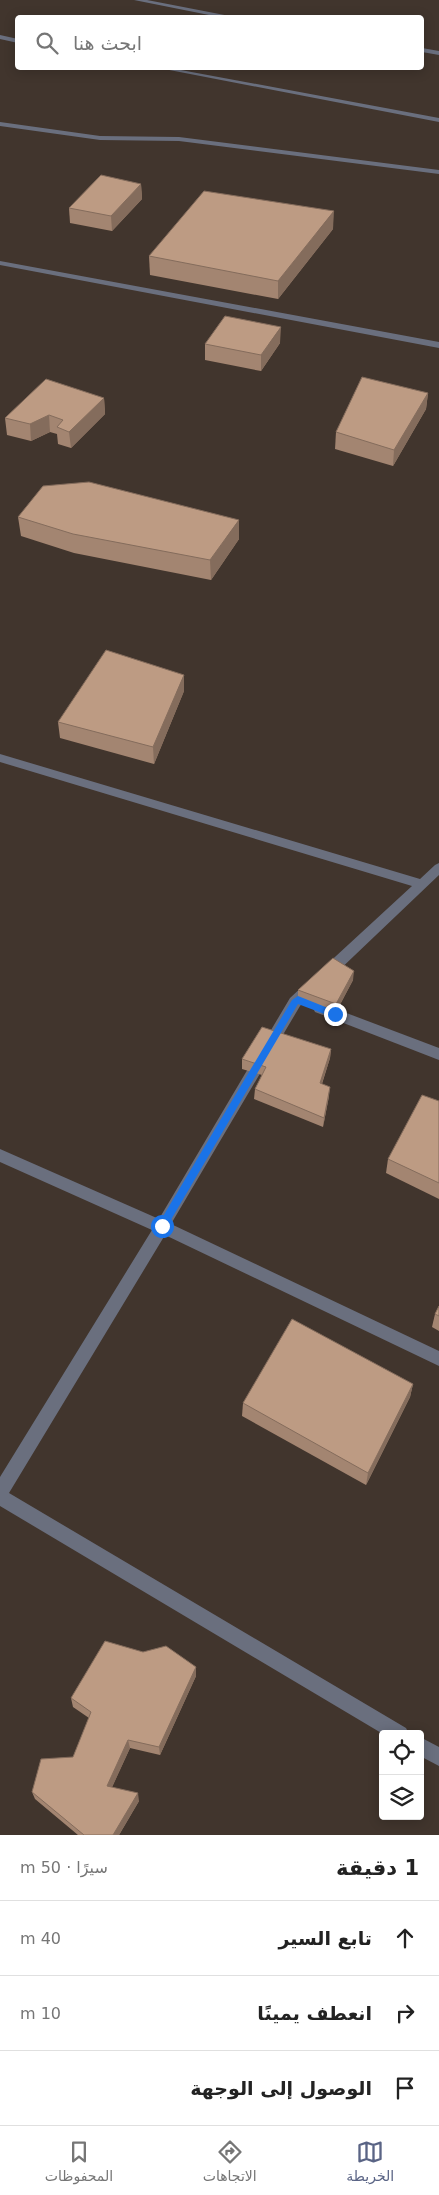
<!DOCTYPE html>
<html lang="ar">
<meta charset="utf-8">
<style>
body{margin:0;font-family:"DejaVu Sans","Noto Sans Arabic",sans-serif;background:#f6f6f6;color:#222;direction:rtl}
.controls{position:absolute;right:15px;bottom:15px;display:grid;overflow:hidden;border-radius:5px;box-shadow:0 2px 12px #0003}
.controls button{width:45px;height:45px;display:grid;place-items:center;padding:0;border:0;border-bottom:1px solid #e0e0e0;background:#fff;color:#222;font:25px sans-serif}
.stop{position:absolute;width:15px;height:15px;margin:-11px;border:4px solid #1a73e8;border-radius:50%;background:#fff}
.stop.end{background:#1a73e8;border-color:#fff;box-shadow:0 1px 5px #0008}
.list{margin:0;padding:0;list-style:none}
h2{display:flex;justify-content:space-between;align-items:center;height:65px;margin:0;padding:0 20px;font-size:21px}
h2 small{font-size:16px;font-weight:400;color:#767676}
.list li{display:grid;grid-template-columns:32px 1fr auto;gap:15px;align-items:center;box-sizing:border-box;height:75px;padding:0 20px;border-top:1px solid #e0e0e0}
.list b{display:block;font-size:19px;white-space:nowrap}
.list em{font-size:16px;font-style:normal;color:#767676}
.icon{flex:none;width:28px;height:28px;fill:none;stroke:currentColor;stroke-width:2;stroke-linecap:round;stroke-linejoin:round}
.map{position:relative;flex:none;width:439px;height:1835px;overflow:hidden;direction:ltr}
.search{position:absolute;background:#fff;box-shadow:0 2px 12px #0003;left:15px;right:15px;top:15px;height:55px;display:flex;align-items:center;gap:12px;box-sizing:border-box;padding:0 18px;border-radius:5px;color:#767676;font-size:19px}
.sheet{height:290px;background:#fff}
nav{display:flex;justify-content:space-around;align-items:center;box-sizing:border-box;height:70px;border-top:1px solid #e0e0e0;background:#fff;font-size:14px;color:#767676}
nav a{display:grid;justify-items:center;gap:2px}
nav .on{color:#5a6485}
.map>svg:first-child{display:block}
</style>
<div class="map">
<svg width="439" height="1835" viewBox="0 0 439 1835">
<rect width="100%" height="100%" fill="#41352d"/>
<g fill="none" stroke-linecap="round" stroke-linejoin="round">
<g fill="#6a6f7e" fill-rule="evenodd">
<path d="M134,0h13l93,18h-16z"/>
<path d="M0,35l18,4v4l-18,-4z"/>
<path d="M422,48l17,3v4l-17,-3z"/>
<path d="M159,68h11l269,50v4z"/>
<path d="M0,122l100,14 79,1 260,33v4l-260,-33 -79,-1 -100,-14z"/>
<path d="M0,261l439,81v6l-439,-83z"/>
<path d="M0,754l420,125 15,-14 4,-2v12l-106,101h-10l-1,-4 1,-4 89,-82 -412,-124z"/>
<path d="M309,984l5,1 1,4 -15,17 -129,218 268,127v15l-274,-131 -156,258 397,235 3,6h-26l-383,-228v-29l152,-247 -152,-68v-13l159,70 131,-221 14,-13z"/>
<path d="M320,1003l119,45v12l-124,-48 -2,-4 2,-4z"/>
<path d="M420,1737l19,10v19l-19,-10z"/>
</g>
</g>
<g fill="#a38571">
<path d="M141,184l1,15 -30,32 -42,-8 -1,-15z"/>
<path d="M333,229l-55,70 -128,-24 -1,-19z"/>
<path d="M280,343l-19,28 -56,-11v-16z"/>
<path d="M428,393l-2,16 -33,57 -58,-17 1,-17z"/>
<path d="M104,398l1,16 -34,34 -13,-4 -1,-10 -7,-2 -19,9 -24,-6 -2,-17z"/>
<path d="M18,517l221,22 -28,41 -137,-27 -53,-17z"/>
<path d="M184,691l-30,73 -94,-26 -2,-16z"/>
<path d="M353,980l-18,34 -37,-14v-10z"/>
<path d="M331,1049l-1,9 -8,26 7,12 -6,31 -69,-28 1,-10 7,-14 -20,-6v-10z"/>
<path d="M439,1101v98l-53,-26 2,-14z"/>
<path d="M439,1306v25l-7,-4 3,-13z"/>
<path d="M413,1384l-3,13 -44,88 -124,-69 1,-13z"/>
<path d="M196,1667v9l-36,79 -30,-7 -18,39 27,14 -20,34h-41l-43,-36 -3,-7 41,-35 16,-39 -16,-11 -2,-9z"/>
</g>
<g fill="#846c5c">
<path d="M141,184l1,15 -30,32 -1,-15z"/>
<path d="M334,211l-1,18 -55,70v-18z"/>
<path d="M281,327l-1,16 -19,28v-16z"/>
<path d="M428,393l-2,16 -33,57 1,-16z"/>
<path d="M104,398l1,16 -34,34 -2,-16z"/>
<path d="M49,415l1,17 -19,9 -1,-17z"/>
<path d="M239,520v19l-28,41 -1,-20z"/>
<path d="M184,675v16l-30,73 -1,-17z"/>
<path d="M354,971l-1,9 -18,34 1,-10z"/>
<path d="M331,1049l-1,9 -11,34 1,-9z"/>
<path d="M330,1087l-1,9 -6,31 1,-9z"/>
<path d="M413,1384l-3,13 -44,88 2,-12z"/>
<path d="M196,1667v9l-36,79 -1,-8z"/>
<path d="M128,1740l2,8 -21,46 -2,-8z"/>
<path d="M138,1793l1,8 -20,34h-6z"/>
</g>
<g fill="#bd9b83" stroke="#846c5c">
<path d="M101,175l40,9 -30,32 -42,-8z"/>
<path d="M204,191l130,20 -56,70 -129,-25z"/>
<path d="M225,316l56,11 -20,28 -56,-11z"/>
<path d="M362,377l66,16 -34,57 -58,-18z"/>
<path d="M46,379l58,19 -35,34 -12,-5 6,-7 -14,-5 -19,9 -25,-6z"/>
<path d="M89,482l150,38 -29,40 -137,-26 -55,-17 25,-31z"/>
<path d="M106,650l78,25 -31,72 -95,-25z"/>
<path d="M333,958l21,13 -18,33 -38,-14z"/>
<path d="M262,1027l69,22 -11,34 10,4 -6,31 -69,-29 11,-22 -24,-8z"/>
<path d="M422,1095l17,6v82l-51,-24z"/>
<path d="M439,1306v10l-4,-2z"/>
<path d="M292,1319l121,65 -45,89 -125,-70z"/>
<path d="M105,1641l38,11 23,-6 30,21 -37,80 -31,-7 -21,46 31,7 -25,42h-29l-52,-43 9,-33 32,-2 18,-45 -20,-14z"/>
</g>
<path fill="#1a73e8" d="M298,996l40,16 1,2 -4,4 -37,-14 -133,226h-6v-7l133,-223z"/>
</svg>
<div class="controls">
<button><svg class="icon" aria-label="locate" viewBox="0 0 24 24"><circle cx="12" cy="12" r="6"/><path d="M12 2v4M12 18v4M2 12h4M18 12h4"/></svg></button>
<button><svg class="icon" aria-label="layers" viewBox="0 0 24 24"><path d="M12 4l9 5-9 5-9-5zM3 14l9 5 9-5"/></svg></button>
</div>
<div class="stop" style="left:162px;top:1226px"></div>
<div class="stop end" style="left:335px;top:1014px"></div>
<div class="search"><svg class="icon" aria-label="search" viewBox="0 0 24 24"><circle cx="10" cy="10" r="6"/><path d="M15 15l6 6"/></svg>ابحث هنا</div>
</div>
<section class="sheet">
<h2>1 دقيقة<small>سيرًا · 50 m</small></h2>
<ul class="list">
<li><svg class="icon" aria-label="ahead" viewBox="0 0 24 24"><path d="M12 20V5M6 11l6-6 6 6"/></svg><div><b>تابع السير</b></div><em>40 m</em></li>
<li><svg class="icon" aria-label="right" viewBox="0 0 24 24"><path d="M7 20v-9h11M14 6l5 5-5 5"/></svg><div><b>انعطف يمينًا</b></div><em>10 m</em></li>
<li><svg class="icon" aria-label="arrive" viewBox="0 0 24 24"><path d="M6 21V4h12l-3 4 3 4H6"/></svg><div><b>الوصول إلى الوجهة</b></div></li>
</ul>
</section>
<nav>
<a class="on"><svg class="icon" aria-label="map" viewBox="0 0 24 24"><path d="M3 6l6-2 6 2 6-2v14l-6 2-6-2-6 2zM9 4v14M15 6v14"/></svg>الخريطة</a>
<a><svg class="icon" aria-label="directions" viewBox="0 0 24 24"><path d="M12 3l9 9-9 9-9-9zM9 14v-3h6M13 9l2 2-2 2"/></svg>الاتجاهات</a>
<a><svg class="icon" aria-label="saved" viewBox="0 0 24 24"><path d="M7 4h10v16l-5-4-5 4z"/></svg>المحفوظات</a>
</nav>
